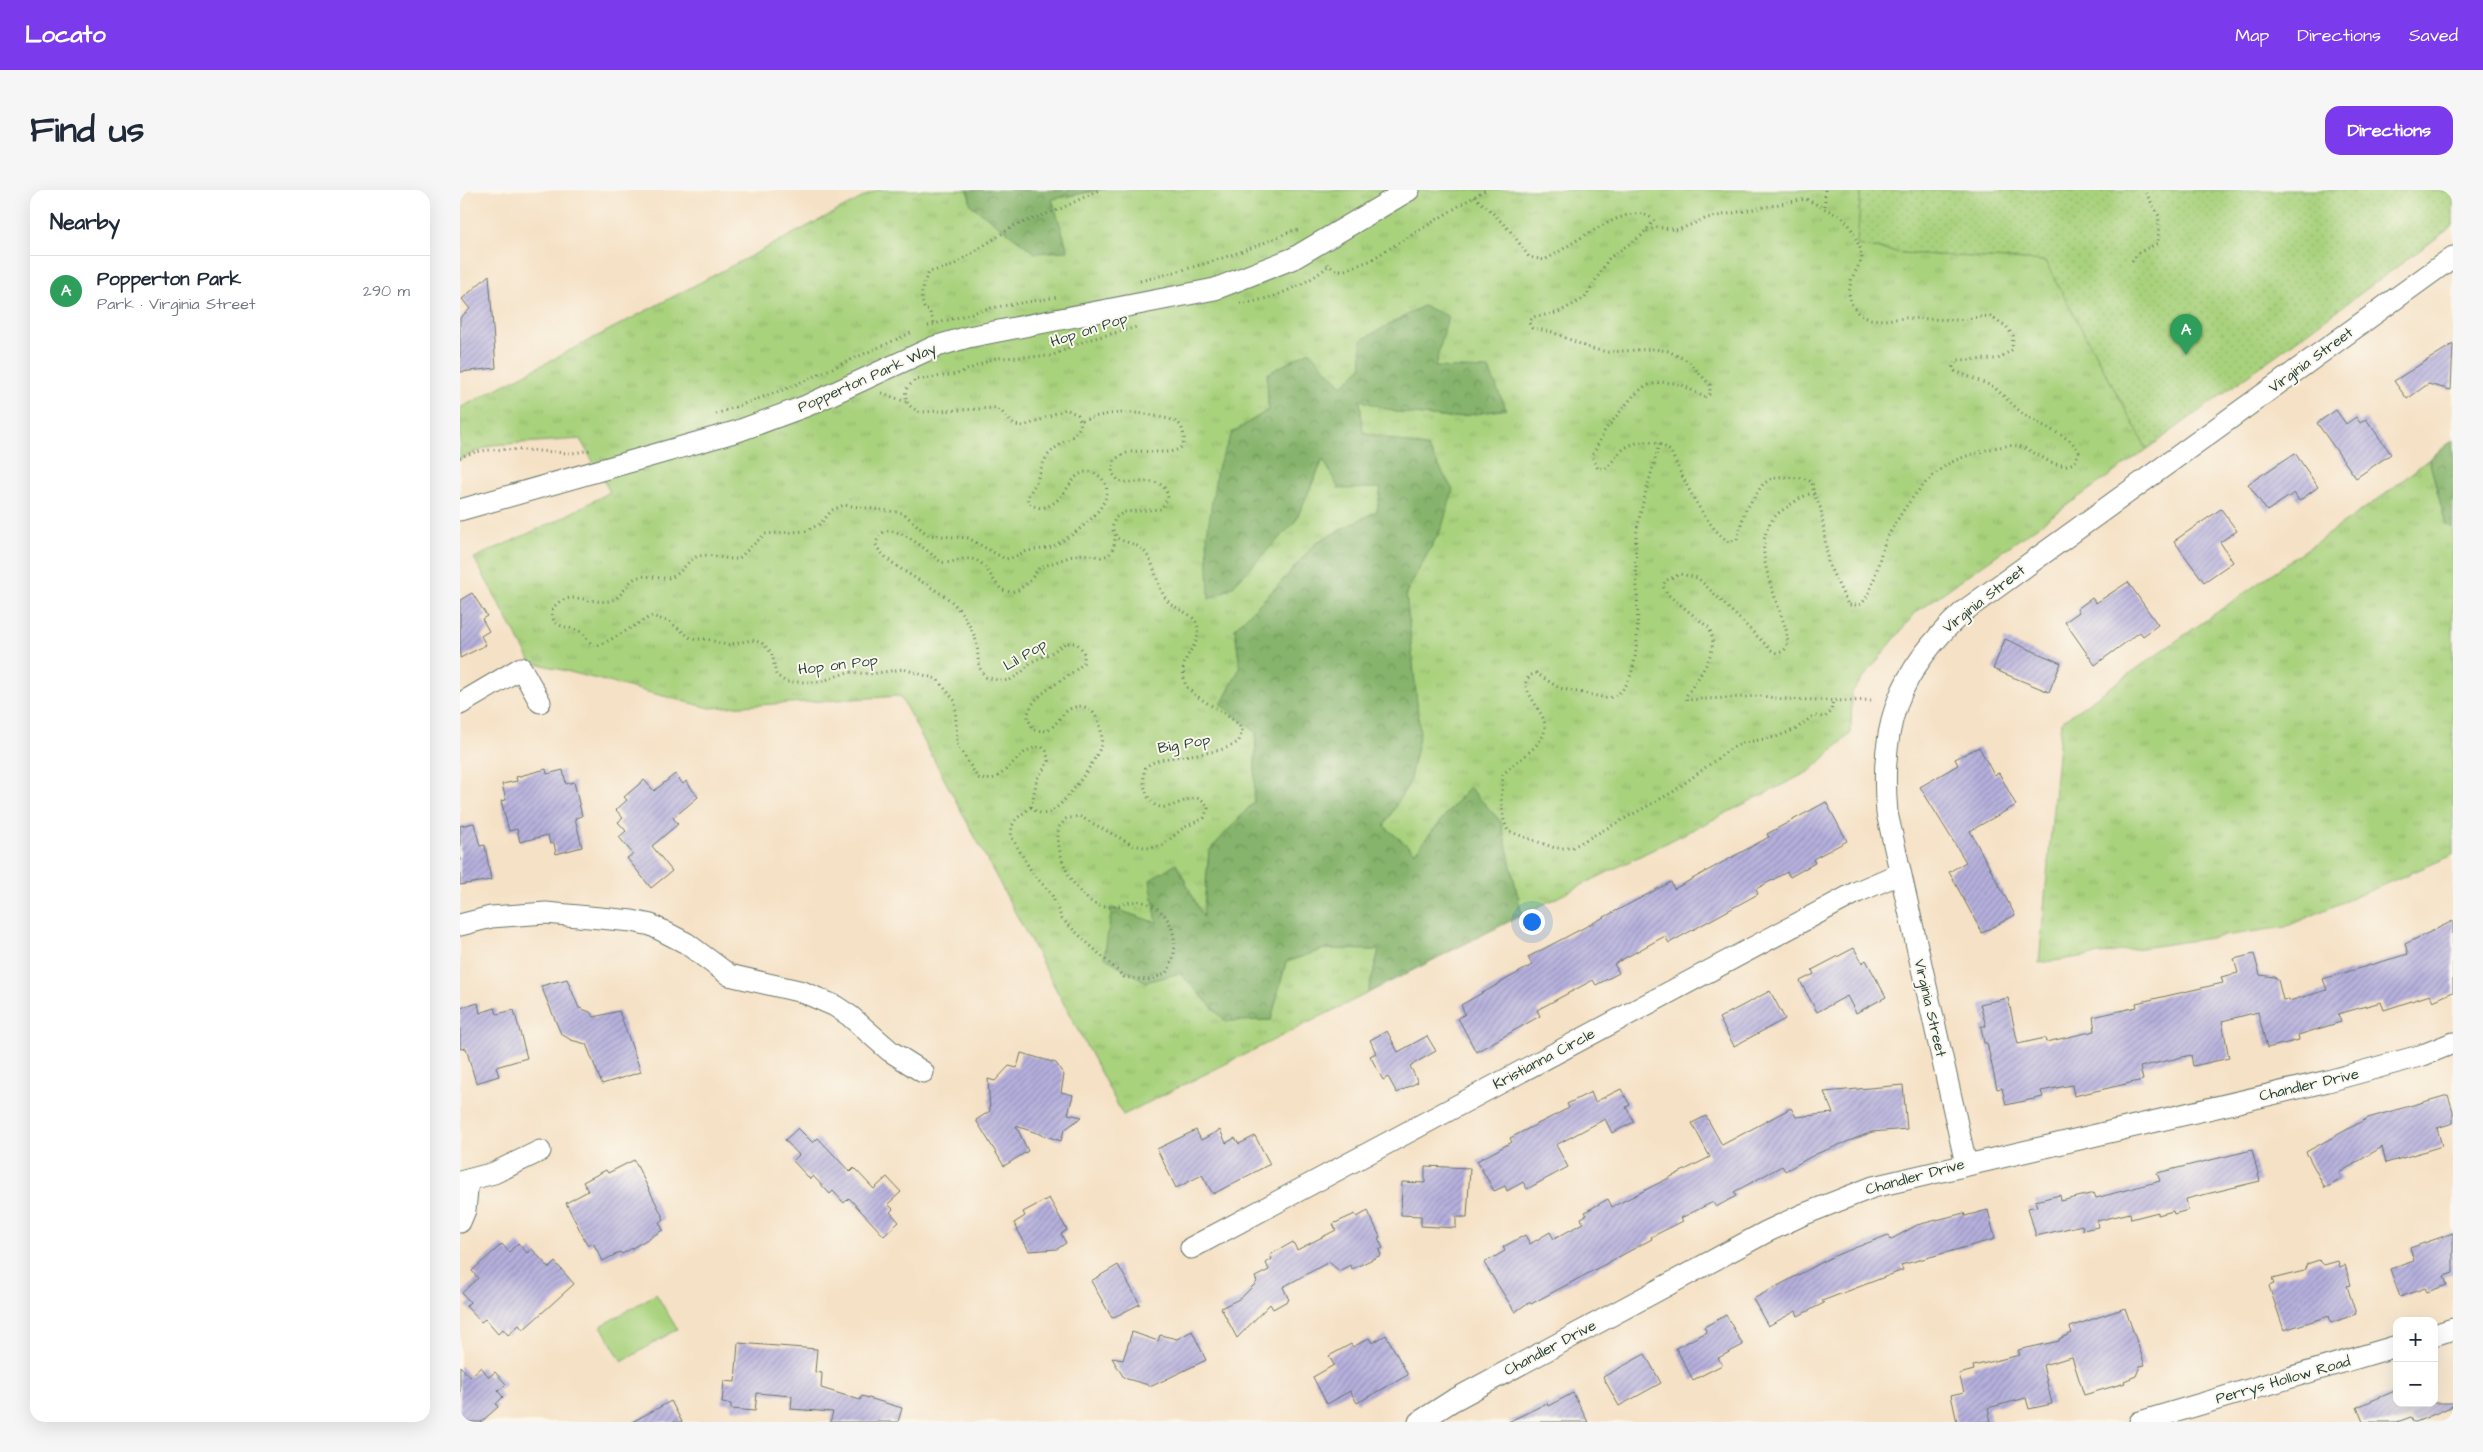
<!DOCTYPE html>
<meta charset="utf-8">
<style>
body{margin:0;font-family:"Architects Daughter",sans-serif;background:#f6f6f7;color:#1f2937}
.controls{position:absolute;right:15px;bottom:15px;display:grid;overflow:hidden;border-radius:10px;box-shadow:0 5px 20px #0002}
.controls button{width:45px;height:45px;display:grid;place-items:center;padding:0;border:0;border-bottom:1px solid #e0e1e3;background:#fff;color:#1f2937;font:25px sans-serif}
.you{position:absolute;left:1071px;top:731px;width:18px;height:18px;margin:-12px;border:4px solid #fff;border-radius:50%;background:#1a73e8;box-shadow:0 0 0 8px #1a73e833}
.badge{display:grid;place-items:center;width:32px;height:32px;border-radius:50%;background:#7c3aed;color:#fff;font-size:16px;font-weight:700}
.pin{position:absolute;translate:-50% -41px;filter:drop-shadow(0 1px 2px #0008)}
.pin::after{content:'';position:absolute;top:26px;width:18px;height:15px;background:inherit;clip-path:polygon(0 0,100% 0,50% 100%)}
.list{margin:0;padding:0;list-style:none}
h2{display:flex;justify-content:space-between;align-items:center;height:65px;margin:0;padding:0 20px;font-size:21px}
h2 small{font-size:16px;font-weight:400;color:#747a83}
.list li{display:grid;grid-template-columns:32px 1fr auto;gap:15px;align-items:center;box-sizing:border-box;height:70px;padding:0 20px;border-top:1px solid #e0e1e3}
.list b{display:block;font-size:19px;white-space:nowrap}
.list p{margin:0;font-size:16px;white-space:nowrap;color:#747a83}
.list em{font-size:16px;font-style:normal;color:#747a83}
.map{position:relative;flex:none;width:1993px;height:1232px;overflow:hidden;border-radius:15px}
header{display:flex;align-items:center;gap:30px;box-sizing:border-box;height:70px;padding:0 25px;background:#7c3aed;color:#fff}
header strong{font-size:24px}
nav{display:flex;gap:28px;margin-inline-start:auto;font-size:18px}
.intro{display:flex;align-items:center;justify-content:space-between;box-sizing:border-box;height:120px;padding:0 30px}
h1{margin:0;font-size:35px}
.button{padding:12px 22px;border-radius:15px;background:#7c3aed;color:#fff;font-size:18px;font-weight:700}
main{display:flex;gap:30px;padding:0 30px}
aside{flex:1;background:#fff;border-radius:15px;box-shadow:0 5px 20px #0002}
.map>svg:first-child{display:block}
</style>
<header>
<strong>Locato</strong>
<nav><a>Map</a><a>Directions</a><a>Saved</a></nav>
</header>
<div class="intro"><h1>Find us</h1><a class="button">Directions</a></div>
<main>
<aside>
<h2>Nearby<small></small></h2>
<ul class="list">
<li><span class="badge" style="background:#2e9e5b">A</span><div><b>Popperton Park</b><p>Park · Virginia Street</p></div><em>290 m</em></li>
</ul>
</aside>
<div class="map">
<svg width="1993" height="1232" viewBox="0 0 1993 1232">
<defs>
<pattern id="grass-tufts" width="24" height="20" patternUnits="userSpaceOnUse" patternTransform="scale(1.25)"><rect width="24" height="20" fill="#a9d27d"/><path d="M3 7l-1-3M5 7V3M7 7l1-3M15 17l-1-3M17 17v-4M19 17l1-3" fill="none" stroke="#91b56d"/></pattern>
<pattern id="forest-crowns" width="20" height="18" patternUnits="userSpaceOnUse" patternTransform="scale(1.25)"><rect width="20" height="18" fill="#86b46c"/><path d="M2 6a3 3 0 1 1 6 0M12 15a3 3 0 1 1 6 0" fill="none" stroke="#6d945a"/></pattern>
<pattern id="park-dots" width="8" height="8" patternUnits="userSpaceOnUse" patternTransform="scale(1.25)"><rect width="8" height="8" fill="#a9d27d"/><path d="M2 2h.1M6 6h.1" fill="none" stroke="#91b56d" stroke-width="1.8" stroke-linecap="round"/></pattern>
<pattern id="building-hatch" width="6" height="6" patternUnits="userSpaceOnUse" patternTransform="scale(1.25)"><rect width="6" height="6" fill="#b6b0dd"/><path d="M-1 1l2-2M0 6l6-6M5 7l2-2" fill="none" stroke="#9390b4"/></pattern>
</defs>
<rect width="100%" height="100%" fill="#fbf7ec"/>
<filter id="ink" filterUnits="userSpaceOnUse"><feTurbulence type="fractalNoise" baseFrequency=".02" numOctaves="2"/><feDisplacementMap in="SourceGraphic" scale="10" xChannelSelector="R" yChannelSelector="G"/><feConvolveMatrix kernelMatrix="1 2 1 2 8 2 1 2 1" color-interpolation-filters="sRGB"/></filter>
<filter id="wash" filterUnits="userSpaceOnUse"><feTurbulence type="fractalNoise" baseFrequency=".0096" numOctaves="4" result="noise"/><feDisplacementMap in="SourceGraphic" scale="20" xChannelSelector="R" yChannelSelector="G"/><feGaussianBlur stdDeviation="1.12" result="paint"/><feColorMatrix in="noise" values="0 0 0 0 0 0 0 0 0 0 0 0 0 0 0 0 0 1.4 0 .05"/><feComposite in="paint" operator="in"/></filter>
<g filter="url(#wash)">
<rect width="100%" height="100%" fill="#f5e1c5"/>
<g fill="url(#grass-tufts)" stroke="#648858">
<path d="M417,0h91l3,15 97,46 -16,-52 48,-9h761l-3,55 45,8 142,8 102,188 -231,163 -64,80 -1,41 -41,38 -288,144 -21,-93 -32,-35 -54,65 -32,-26 26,-43 2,-124 -5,-66 36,-66 -14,-79 -66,-16 -2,-33 36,13 54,6 56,-9 -72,-41 13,-51 -85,50 -20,20 -74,23 -36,23 63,89 29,-64 57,30 -4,23 -60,31 -34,38 -48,48 5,40 -18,37 34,27 -2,70 -45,49 -6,67 -27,-55 -19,60 -45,-15 34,74 34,-9 45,48 46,-1 15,-58 38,-13 55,1 -11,43 -245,122 -223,-419 -190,12 -179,-46 -57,-104 82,-37 54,-29 -30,-53 -88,6 -32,14v-51z"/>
<path d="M1969,269l17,66 7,3v327l-168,72 -246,36 22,-241 327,-230z"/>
</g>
<g fill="url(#forest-crowns)" stroke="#527850">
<path d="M508,0h132l-48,9 16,52 -33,2 -64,-48z"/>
<path d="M963,116l25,10 -13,51 54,2 17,40 -56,9 -54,-6 -36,-12 3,32 65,16 25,42 -11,37 -36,66 14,140 -11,50 -25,43 31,26 54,-65 32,35 21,93 -154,78 11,-43 -55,-1 -38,13 -15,58 -46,1 -45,-48 -34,9 -42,-25 8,-49 45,15 -7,-43 26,-17 27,54 6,-66 45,-49 2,-70 -35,-27 19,-37 -5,-40 48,-48 34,-38 60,-31 4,-23 -42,1 -16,-30 -28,63 -64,66 -22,11 -2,-64 10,-66 15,-36 36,-23 -1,-36 42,-23 33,35 20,-19 -1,-27z"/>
<path d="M1993,250v88l-7,-3 -17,-66z"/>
</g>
<path fill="url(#park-dots)" stroke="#648858" d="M1401,0h592v36l-306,223 -102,-188 -142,-8 -46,-8z"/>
<path fill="#a9d27d" stroke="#648858" d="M196,1104l21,35 -55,33 -21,-36z"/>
<g id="blocks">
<g fill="url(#building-hatch)">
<path d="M29,85l7,93 -36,4v-54l10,-9 -8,-10z"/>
<path d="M1993,154l-2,46 -23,-6 -21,15 -13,-18z"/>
<path d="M1876,220l10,14 10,-7 4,6 6,-4 25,35 -35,24 -39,-55z"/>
<path d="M1835,263l23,34 -19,14 -5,-8 -27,18 -19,-27z"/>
<path d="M1761,319l16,22 -17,11 13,20 -29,20 -30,-41z"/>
<path d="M1668,392l30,43 -15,11 -3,-4 -45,33 -30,-43 14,-10 -2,-3 15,-11 4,5z"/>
<path d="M12,403l15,23 -5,3 7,12 -8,5 5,9 -26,13v-58z"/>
<path d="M1545,449l56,24 -12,29 -56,-23z"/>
<path d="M1519,557l15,28 5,-2 17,32 -46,26 45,84 -33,18 -33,-61 17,-10 -46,-75 38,-22 -3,-6z"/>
<path d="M86,579l1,5 16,-4 3,14 8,-2 8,34 -7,2 7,29 -26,7 -2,-11 -4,1 -2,-9 -28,7 -3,-13 -8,2 -8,-30 5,-1 -4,-16 15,-3 -1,-4z"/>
<path d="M215,584l8,10 3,-3 12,16 -25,21 5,6 -26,22 20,25 -21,17 -24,-30 6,-4 -14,-17 7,-6 -8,-9 5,-4 -7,-8 11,-10 -3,-3 20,-17 10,11z"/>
<path d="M1366,612l21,39 -34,18 2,4 -25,14 -3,-5 -31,17 2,5 -89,49 -4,-7 -51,28 5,9 -23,12 -3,-5 -56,30 3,6 -64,36 -18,-34 7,-4 -4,-9 71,-40 -4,-8 143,-75 3,7 95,-52 -2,-3z"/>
<path d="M14,633l6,23 5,-1 6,35 -31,5v-59z"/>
<path d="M1993,731v71l-20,9 -3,-6 -46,15 -3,-8 -43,12 3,8 -43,13 1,5 -32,8 -9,-36 -36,9 7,37 -36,8 -2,-11 -51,12 3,13 -69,16 -2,-11 -31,6 2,6 -37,8 -4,-17 -5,1 -10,-46h-3l-3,-17h5l-6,-22 28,-6 10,46 27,-6 1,4 49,-11 -2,-14 44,-10 -1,-4 87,-20 -2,-6 17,-4 -4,-14 20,-5 6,21 14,2 4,3 5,20 6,-1v2l38,-11 -4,-11 85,-25 -3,-10z"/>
<path d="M1394,758l8,15 4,-3 20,37 -30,16 -9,-17 -30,16 -17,-31 14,-7 -2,-4z"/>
<path d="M107,789l12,29 11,4 4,5 25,-6 22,61 -39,12 -16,-40 -15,-4 -10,-6 -20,-48z"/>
<path d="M1310,801l15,28 -51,27 -15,-28z"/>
<path d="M18,813l2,10 15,-5 2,6 17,-4 13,48 -31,9 3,9 -23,7 -10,-35 -6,1v-41z"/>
<path d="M927,841l11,21 29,-16 9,15 -26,15 8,16 -21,11 -9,-16 -5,3 -13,-24 6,-3 -6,-13z"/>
<path d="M561,863l35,10 8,12 -3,17 12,3 -5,19 14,3 -18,13 -3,11 -45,-15 12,25 -24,15 -28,-46 14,-9 -2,-32 7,2 14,-15 8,2z"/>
<path d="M1443,895l4,44 -35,3 -56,22 -31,17 -3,-5 -48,26 2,4 -20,11 -3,-5 -32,16 2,3 -32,16 1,2 -121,65 -2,-2 -14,10 -31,-49 21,-12 -2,-4 22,-12 5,9 20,-12 4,7 29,-16 -2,-5 6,-3 -2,-3 23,-13 4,8 98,-50 -18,-34 14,-7 16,29 69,-37 5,9 37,-4 -9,-21z"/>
<path d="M1161,899l9,16 -4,2 8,15 -22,11 -7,-14 -49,26 12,22 -41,22 -4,-7 -16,9 -2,-5 -11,5 -17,-30 35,-19 -2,-4 59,-30 -2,-4 24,-12 4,10z"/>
<path d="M1988,905l5,16v12l-16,5 5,18 -56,17 -4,-16 -43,26 3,6 -17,9 -19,-36 62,-34z"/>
<path d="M338,938l15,15 5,-5 32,34 4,-4 20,21 13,-12 14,15 -13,12 5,5 -3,3 9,10 -15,14 -35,-38 -5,5 -11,-12 -3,3 -17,-18 -3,3 -17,-18 6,-6 -14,-15z"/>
<path d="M736,940l5,10 19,-10 6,13 9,-5 4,6 16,-8 15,28 -57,30 -11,-19 -26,13 -19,-39z"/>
<path d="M1792,960l8,31 -74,18 2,11 -14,4 -1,-3 -15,4v-3l-27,7 -1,-6 -33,8 1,6 -15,3 -1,-5 -46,11 -8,-28 9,-2 -2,-5 25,-6 1,6 33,-8 2,5 64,-17 -3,-8z"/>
<path d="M174,970l30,59 -5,3 4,8 -41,24 -2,-2 -17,9 -10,-18 -5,3 -22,-43 22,-12 -5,-9 23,-12 2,3z"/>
<path d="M965,976l45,2 -3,49h-11v11l-35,-2v-10l-20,-1 1,-33 23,1z"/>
<path d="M589,1008l18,32 -6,4 5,9 -9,6 -28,2 -15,-28 11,-7 -2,-4z"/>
<path d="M1528,1020l7,29 -94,26 2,5 -81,31 2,2 -26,13 -2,-5 -28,15 -15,-27 81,-43 54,-21 2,5 27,-15 47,-12 1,3z"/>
<path d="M908,1021l12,26 -2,1 5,10 -4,2 2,5 -29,14 -2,-4 -11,6 -10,-9 -46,25 6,13 -16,9 -3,-5 -33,34 -16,-30 20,-10 16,-16 -2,-5 14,-7 -3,-7 6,-4 -2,-4 23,-13 4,8 39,-20 -3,-6 22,-10 2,3z"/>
<path d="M1993,1043v40l-9,3 3,9 -20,7 -2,-4 -25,9 -10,-28 24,-8 -4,-13z"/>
<path d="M58,1053l9,10 5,-4 17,19 6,-6 19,22 -51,46 -4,-5 -11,10 -5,-6 -5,5 -13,-15 -4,3 -15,-16 4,-4 -8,-9 16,-15 -6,-7 30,-27 7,8z"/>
<path d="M1859,1070l5,5 14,-4 2,6 5,-2 6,20 -4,1 9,28 -25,9 -2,-7 -45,14 -15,-44 5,-2 -2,-5 32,-8 3,-7z"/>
<path d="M658,1075l22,39 -28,14 -21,-37z"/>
<path d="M1665,1118l20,57 -5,1 -4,10 -12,5 1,2 -41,12 -12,-38 -29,8 9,39 -23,5 -3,-11 -38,10 3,14h-34l-6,-27 13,-3 -5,-18 15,-4 -1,-4 47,-11 -2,-5 41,-9v-2l13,-6 -2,-6z"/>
<path d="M1266,1125l17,30 -25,13 4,7 -29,15 -17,-32 31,-16 -3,-5z"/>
<path d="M732,1141l14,29 -54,26 -28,-8 -12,-20 11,2 9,-28 26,9 2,-6 17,4z"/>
<path d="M926,1145l22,40 -51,28 -7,-12 -23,13 -14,-27 21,-12 -5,-9 22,-12 2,3 16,-9 3,5z"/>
<path d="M278,1153l79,6 -2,23 7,1 -1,15 39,12 2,-4 40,12 -4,14h-68l3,-10 -42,-3 1,-13 -35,-3 -2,18 -24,-2v-5l-9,-1 2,-22 11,1z"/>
<path d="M1185,1164l16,29 -42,23 -16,-29z"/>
<path d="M0,1176l10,11 11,-10 8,10 6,-5 11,12 -8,7 5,6 -7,7 2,3 -17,15h-21z"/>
<path d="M1937,1200v13h56v3l-37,16h-3l-2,-5 -14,5h-34l-6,-15z"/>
<path d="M1113,1203l15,29h-80l39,-19 1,3z"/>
<path d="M211,1211l11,21h-50z"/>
</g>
</g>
</g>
<g filter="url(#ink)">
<use href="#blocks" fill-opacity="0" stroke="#6a7667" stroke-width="1"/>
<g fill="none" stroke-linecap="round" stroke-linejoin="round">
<defs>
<g id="minor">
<path d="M0,320l278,-79 68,-25 128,-59 34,-10 247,-48 79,-31 115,-68"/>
<path d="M0,514l61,-36 19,34"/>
<path d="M0,735l31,-8 55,-4 86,8 19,4 35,18 43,32 74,17 32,14 15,10 40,35 33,21"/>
<path d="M1506,974l-79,-351c-8,-88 11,-142 77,-202l489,-354"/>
<path d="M0,992l34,-9 46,-22"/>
<path d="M0,1032l5,-12 3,-30"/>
<path d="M731,1058l666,-356 42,-18"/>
<path d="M1974,1145l19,-6"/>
<path d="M959,1232l33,-21 314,-169 36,-17 71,-28 455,-106 95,-26 30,-12"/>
<path d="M1680,1232l257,-76"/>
</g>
</defs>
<use href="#minor" stroke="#6a7667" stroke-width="23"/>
<g stroke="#6a7667" stroke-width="3" stroke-dasharray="1 4" stroke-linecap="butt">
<path d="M1365,0v17"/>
<path d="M1014,7l13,10 25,26 17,24 15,3c21,-9 90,-66 110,-39l-13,15 -32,22 -24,40 -28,15 -24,4 -4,6 3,5 20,4 40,17 16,3 46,-3 14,2 20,10 22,24v9l-6,3 -22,-12 -9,-2 -13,-1 -15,4 -11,9 -29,35 -13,26 6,13 9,-1c5,-5 8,-11 13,-16 13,-13 38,-14 51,0 11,25 35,76 58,90l8,-3 8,-28 18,-27 8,-5 9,-2 23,1 9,4 2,12"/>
<path d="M1187,41l9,-4 22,3 29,-12 99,-19 37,19 7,8 11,24 1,9 -11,21 -2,13 2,10 7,10 13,6 11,1 24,-2 51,2 32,-4 17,10 7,10 -1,14 -14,9 -41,1 -4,7 2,4 39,16 30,28 37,20 11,7 7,10 -4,10c-20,12 -38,-13 -58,-16 -14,-3 -57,11 -69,18 -27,18 -47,47 -62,76 -8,16 -12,57 -27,65h-11l-20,-42 -7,-54 -7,-15c-9,-1 -19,8 -27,13 -41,25 -18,71 -6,108 4,11 9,21 5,33 -5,6 -11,6 -16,1l-72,-71 -18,-4 -15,7 -2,5 4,8 41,33c15,21 -10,51 -22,69l1,4 75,-4 20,3 68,2 21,-1"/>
<path d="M1672,71l6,-8 20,-10 1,-27 -15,-26"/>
<path d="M867,74l8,6h10l24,-9 116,-71"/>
<path d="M680,91c53,-13 102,-27 151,-50l9,-1"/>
<path d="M780,113c27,-1 69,-19 88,-37"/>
<path d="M474,133l-5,-13h-4c-6,-15 -3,-24 4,-38l23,-6 62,-40 46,-17 39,-19"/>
<path d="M468,136l62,-18 68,-11"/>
<path d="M422,203l24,9"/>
<path d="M256,224l72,-26 125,-56"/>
<path d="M1199,254c-7,30 -19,62 -23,93 -4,33 18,157 -30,161l-47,-10 -23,-15 -7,3 -4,8c4,12 12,22 18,34 11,25 -28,41 -40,57l-2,23 3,23 4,10 47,17h16l102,-56 57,-43 12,-6 34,-6 20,-8 17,-13 12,1 6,-5 2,-12"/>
<path d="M0,268c24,-15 81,-6 109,-5 7,0 15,-2 23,-3"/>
<path d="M571,617l6,-28 12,-18 -3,-10 -4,-4c-28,-1 -36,41 -64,31l-21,-34 -2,-43 -18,-22 -34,-10 -33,5 -22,-2 -28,10h-34l-10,-7 -4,-22 -10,-10 -10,-3 -26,5 -19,-6h-15l-22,-17 -18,-6c-11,5 -49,30 -57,30 -7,-3 -8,-10 -14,-14 -12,-7 -30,-2 -29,-22 14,-23 38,-5 57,-9 14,-3 15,-16 25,-22 10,-6 23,0 34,-1 13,-2 17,-16 28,-21 13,-5 28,3 42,2l27,-25 41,-3 14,-7 12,-14 12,-5 59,8 25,22 40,3 37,21c9,-1 14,-5 22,-8 8,-2 18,-1 26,-5 17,-8 68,-43 50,-66 -4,-5 -10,-9 -17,-8 -18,2 -18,31 -45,36 -25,-5 -8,-16 -4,-28 4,-10 6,-21 14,-28 8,-9 21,-12 27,-22 4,-6 2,-10 0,-15l-12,-6 -30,13 -13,4 -9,-1 -13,-14 -6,-3 -73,4c-12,-3 -18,-10 -16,-23l9,-9 42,-6 39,-16 55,-2 36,-16 50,-13"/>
<path d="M571,617l-15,12 -4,7 -1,10 22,38 18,19 11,26 62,58 24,3 17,-6c19,-24 9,-65 -22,-72 -13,-3 -25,6 -38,5 -29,-4 -52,-54 -46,-80l7,-8 13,-3 54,29 16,3 14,-3 20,-17 21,-10 4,-10c-9,-21 -28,-2 -42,-1 -19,3 -25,-24 -21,-39 15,-17 70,-8 94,-27l3,-11c-6,-14 -42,-27 -56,-44 -10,-30 11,-34 12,-54 1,-20 -22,-20 -31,-32 -11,-14 -11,-36 -23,-49 -7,-8 -19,-8 -27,-13l-5,-10 3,-10 9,-6 37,-3 7,-11c-3,-26 -32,-12 -49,-17l-7,-8 2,-12c5,-5 10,-8 17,-9 19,-4 65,12 50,-26 -5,-6 -13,-7 -21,-9 -29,-7 -51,-5 -80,4"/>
<path d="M571,617c4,4 10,8 17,6 14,-4 47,-51 52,-65 6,-15 -4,-47 -25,-41 -13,3 -17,18 -28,24l-13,-1 -6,-11c-2,-25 43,-40 56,-57 1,-9 -1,-13 -8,-19h-11l-12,9 -22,10 -10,11 -11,7 -8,1 -16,-4c-10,-10 -7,-19 -9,-32 -2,-13 -16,-35 -25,-43 -16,-15 -70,-38 -76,-58 8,-34 52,8 65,18 9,2 15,-2 23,-3 22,-3 25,19 38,31l9,2 7,-2 11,-8 10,-14 30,-11 13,-3 19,3 8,-2 5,-8 1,-12"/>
</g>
<use href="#minor" stroke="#fff" stroke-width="21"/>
</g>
</g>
<g text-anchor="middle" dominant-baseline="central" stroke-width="4" stroke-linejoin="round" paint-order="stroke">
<g font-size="15" fill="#1f3d34" stroke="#fbf7ec">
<text transform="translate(629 140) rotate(-18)">Hop on Pop</text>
<text transform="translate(1851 170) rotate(-36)">Virginia Street</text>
<text transform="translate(407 188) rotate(-24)">Popperton Park Way</text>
<text transform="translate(1524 409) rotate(-38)">Virginia Street</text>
<text transform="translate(565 465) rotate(-31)">Lil Pop</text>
<text transform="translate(378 475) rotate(-7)">Hop on Pop</text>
<text transform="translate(724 554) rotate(-10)">Big Pop</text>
<text transform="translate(1470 818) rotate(77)">Virginia Street</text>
<text transform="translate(1084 869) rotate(-28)">Kristianna Circle</text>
<text transform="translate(1849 895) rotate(-13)">Chandler Drive</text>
<text transform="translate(1455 987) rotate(-15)">Chandler Drive</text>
<text transform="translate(1090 1158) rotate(-28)">Chandler Drive</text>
<text transform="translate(1823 1190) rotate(-16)">Perrys Hollow Road</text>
</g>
</g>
</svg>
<div class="controls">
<button>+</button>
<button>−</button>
</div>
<div class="you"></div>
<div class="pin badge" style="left:1726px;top:165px;background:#2e9e5b">A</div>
</div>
</main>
